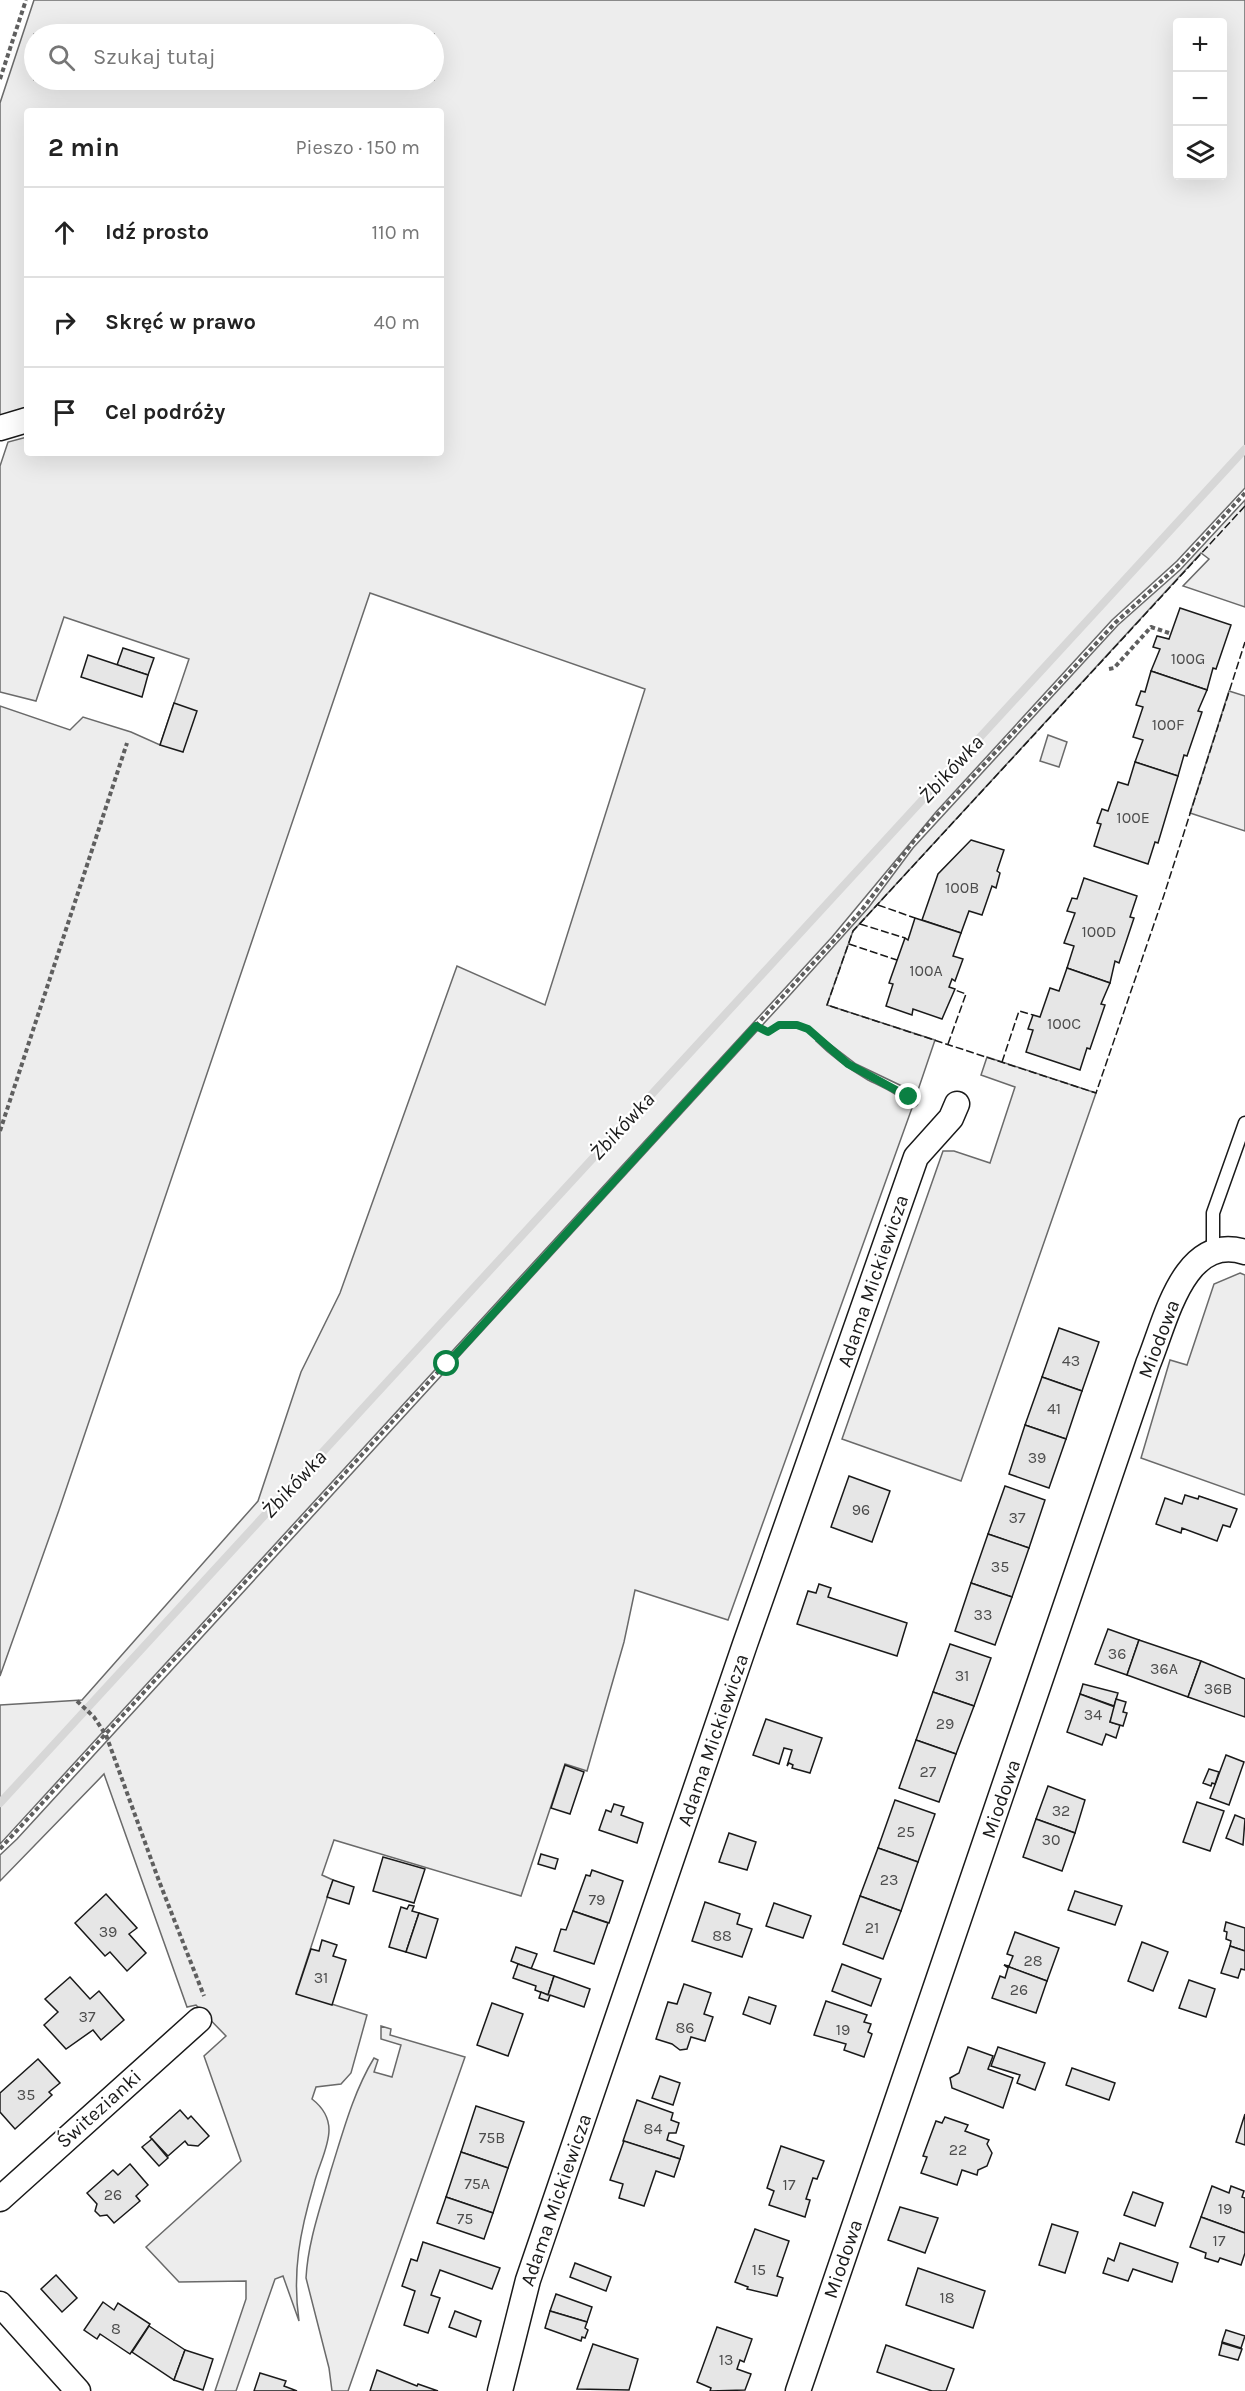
<!DOCTYPE html>
<html lang="pl">
<meta charset="utf-8">
<style>
body{margin:0;font-family:Karla,sans-serif;background:#f2f2f2;color:#222}
.controls{position:absolute;right:18px;top:18px;display:grid;overflow:hidden;border-radius:6px;box-shadow:0 6px 24px #0002}
.controls button{width:54px;height:54px;display:grid;place-items:center;padding:0;border:0;border-bottom:2px solid #e0e0e0;background:#fff;color:#222;font:30px sans-serif}
.stop{position:absolute;width:18px;height:18px;margin:-14px;border:4px solid #0b8043;border-radius:50%;background:#fff}
.stop.end{background:#0b8043;border-color:#fff;box-shadow:0 2px 6px #0008}
.list{margin:0;padding:0;list-style:none}
h2{display:flex;justify-content:space-between;align-items:center;height:78px;margin:0;padding:0 24px;font-size:26px}
h2 small{font-size:20px;font-weight:400;color:#767676}
.list li{display:grid;grid-template-columns:39px 1fr auto;gap:18px;align-items:center;box-sizing:border-box;height:90px;padding:0 24px;border-top:2px solid #e0e0e0}
.list b{display:block;font-size:22px;white-space:nowrap}
.list em{font-size:20px;font-style:normal;color:#767676}
.icon{flex:none;width:33px;height:33px;fill:none;stroke:currentColor;stroke-width:2;stroke-linecap:round;stroke-linejoin:round}
.map{position:relative;flex:none;width:1245px;height:2391px;overflow:hidden}
.search{position:absolute;background:#fff;box-shadow:0 6px 24px #0002;left:24px;top:24px;width:420px;height:66px;display:flex;align-items:center;gap:15px;box-sizing:border-box;padding:0 21px;border-radius:33px;color:#767676;font-size:22px}
.panel{position:absolute;background:#fff;box-shadow:0 6px 24px #0002;left:24px;top:108px;width:420px;height:348px;border-radius:6px}
.map>svg:first-child{display:block}
</style>
<div class="map">
<svg width="1245" height="2391" viewBox="0 0 1245 2391">
<rect width="100%" height="100%" fill="#fff"/>
<g fill="#ededed" stroke="#6a6a6a" stroke-width="1.5" fill-rule="evenodd">
<path d="M34,0h1211v488l-68,73 -65,59 -176,192 -104,125 -832,907v-139l82,-5 176,-199 43,-129 39,-79 117,-327 88,39 100,-316 -275,-96 -311,917 -59,166v-970l70,24 13,-13 48,15 29,13 29,-86 -125,-42 -28,84 -36,-9v-226l8,-24 19,-5v16h414v-342h-414v301l-27,7v-316zM1178,22h44v154h-44zM34,34h400v46h-400z"/>
<path d="M1245,500v107l-62,-21 26,-27 -8,-6 -348,378 -26,74 108,35 -19,56 -10,-8 -50,-24 -38,-29 -2,6c15,15 33,28 52,39 16,8 31,14 44,28l-184,512 -93,-30 -11,52 -37,129 -22,-7 -44,132 -187,-56 -12,35 11,5 -37,113 71,22 -16,58 -10,11 -25,3 -4,12c9,7 17,18 17,31 0,17 -11,37 -15,54 -14,47 -22,88 -15,137l-16,-45 -8,3 -39,112h-21l31,-92v-18l-67,1 -33,-35 95,-86 -37,-105 22,-20 -30,-31 -9,2 -83,-233 -104,107v-26l17,-16 772,-843 80,-89 44,-59 205,-223 62,-55z"/>
<path d="M1229,691l16,5v135l-55,-18z"/>
<path d="M1048,735l19,7 -8,25 -19,-6z"/>
<path d="M987,1057l109,36 -135,388 -119,-42 101,-288h11l36,12 25,-76 -34,-12z"/>
<path d="M1240,1273l5,2v220l-104,-37 29,-98 17,5 27,-81z"/>
<path d="M381,2026l10,3 -1,6 75,22 -117,334h-16l-3,-23 -23,-90c2,-37 15,-72 25,-108 12,-38 22,-77 43,-112l4,2 -4,12 18,5 9,-32 -20,-6z"/>
</g>
<g fill="none" stroke-linecap="round" stroke-linejoin="round">
<path stroke="#d7d7d7" stroke-width="8" d="M0,1803l1245,-1354"/>
</g>
<g fill="#e6e6e6" stroke="#1a1a1a" stroke-width="1.5">
<path d="M1180,608l51,17 -15,44 -3,-1 -6,22 -56,-19 9,-22 -7,-2 4,-11 12,3z"/>
<path d="M123,648l31,10 -6,17 -31,-10z"/>
<path d="M88,655l60,20 -6,22 -61,-20z"/>
<path d="M1151,671l56,19 -9,21 4,1 -15,44 -3,-1 -6,21 -43,-14 8,-22 -10,-3 10,-30 -7,-2 5,-14 4,1z"/>
<path d="M174,703l23,8 -14,41 -23,-7z"/>
<path d="M1135,762l43,14 -20,67 -3,-1 -7,22 -54,-18 7,-22 -4,-1 5,-14 6,2 10,-29 10,3z"/>
<path d="M971,840l33,10 -7,21 3,2 -4,15 -4,-2 -10,29 -13,-4 -8,22 -39,-13 16,-46z"/>
<path d="M1084,878l53,18 -7,21 4,1 -15,45 -4,-2 -5,22 -43,-15 7,-22 -10,-3 11,-30 -8,-2 5,-13 5,1z"/>
<path d="M915,918l46,15 -8,23 10,3 -8,22 -3,-2 -3,8 6,2 -13,30 -29,-10 -1,6 -26,-9 7,-22 -4,-1 16,-45 3,2z"/>
<path d="M1067,968l43,15 -9,21 4,1 -15,44 -3,-1 -7,22 -54,-18 7,-22 -5,-1 5,-14 7,2 10,-29 9,3z"/>
<path d="M1059,1328l40,14 -17,49 -40,-14z"/>
<path d="M1042,1377l40,14 -16,48 -41,-14z"/>
<path d="M1025,1425l41,14 -17,49 -40,-14z"/>
<path d="M849,1476l41,15 -18,51 -41,-15z"/>
<path d="M1005,1486l40,14 -16,48 -41,-14z"/>
<path d="M1185,1495l13,4 1,-3 38,13 -7,18 -7,-2 -6,16 -35,-13 -1,5 -25,-9 9,-26 17,6z"/>
<path d="M988,1534l41,14 -17,49 -41,-14z"/>
<path d="M971,1583l41,14 -17,48 -40,-14z"/>
<path d="M819,1584l12,4 -3,9 79,26 -10,33 -100,-32 11,-33 8,2z"/>
<path d="M1108,1629l31,11 -12,35 -32,-11z"/>
<path d="M1139,1640l62,21 -13,36 -61,-22z"/>
<path d="M950,1644l41,14 -17,48 -41,-14z"/>
<path d="M1201,1661l44,18v38l-57,-20z"/>
<path d="M1083,1684l35,9 -4,13 -34,-12z"/>
<path d="M933,1692l41,14 -18,48 -40,-14z"/>
<path d="M1080,1694l35,13 -5,15 10,3 -4,13 -10,-4 -4,11 -35,-13z"/>
<path d="M1116,1699l10,3 -3,10 4,1 -4,13 -13,-4z"/>
<path d="M766,1719l56,19 -12,35 -18,-5 1,-3 -4,-2 -2,3 5,-16 -8,-2 -5,16 -26,-9z"/>
<path d="M916,1740l40,14 -17,48 -40,-14z"/>
<path d="M1226,1755l18,7 -15,43 -19,-7z"/>
<path d="M565,1765l19,7 -14,42 -19,-6z"/>
<path d="M1209,1769l10,3 -4,12 -3,-1 -1,3 -8,-3z"/>
<path d="M1048,1786l37,14 -10,33 -39,-14z"/>
<path d="M895,1800l40,14 -17,48 -40,-14z"/>
<path d="M1197,1802l27,9 -14,40 -27,-9z"/>
<path d="M614,1804l10,3 -3,8 22,8 -6,20 -38,-13 7,-20 5,2z"/>
<path d="M1235,1815l10,4 -2,26 -17,-7z"/>
<path d="M1036,1819l39,14 -13,38 -39,-14z"/>
<path d="M729,1833l27,9 -9,28 -28,-8z"/>
<path d="M878,1848l40,14 -17,49 -41,-15z"/>
<path d="M541,1854l17,5 -3,10 -17,-5z"/>
<path d="M383,1857l42,12 -11,34 -41,-12z"/>
<path d="M592,1870l31,11 -14,42 -36,-12 13,-36 4,1z"/>
<path d="M333,1880l21,7 -5,17 -22,-7z"/>
<path d="M1075,1891l47,15 -7,19 -47,-15z"/>
<path d="M106,1894l31,34 -8,6 17,19 -19,18 -17,-19 -5,4 -30,-33z"/>
<path d="M860,1896l41,15 -18,48 -40,-15z"/>
<path d="M705,1902l35,12 -3,10 15,5 -10,28 -50,-16z"/>
<path d="M774,1903l37,13 -8,22 -37,-12z"/>
<path d="M409,1905l5,1 -2,5 7,2 -13,39 -17,-5 12,-40 6,2z"/>
<path d="M573,1911l35,12 -14,41 -40,-13 7,-22 5,1z"/>
<path d="M419,1913l19,6 -12,39 -20,-6z"/>
<path d="M1226,1922l19,6v23l-15,-5 1,-5 -5,-2 1,-7 -3,-1z"/>
<path d="M1015,1932l44,16 -12,33 -43,-16 5,1 4,-10 -6,-2z"/>
<path d="M322,1940l15,5 -4,11 13,4 -14,45 -36,-11 15,-45 8,2z"/>
<path d="M1142,1942l26,10 -15,39 -25,-10z"/>
<path d="M1230,1946l15,5v19l-4,-1 -3,9 -17,-5z"/>
<path d="M516,1947l21,7 -6,15 -20,-8z"/>
<path d="M518,1964l36,12 -6,19 -13,-5 1,-4 -23,-8z"/>
<path d="M842,1964l39,15 -10,27 -39,-15z"/>
<path d="M1004,1965l43,16 -11,32 -44,-15 8,-22 5,2 3,-10z"/>
<path d="M554,1976l36,13 -6,18 -34,-12 -2,6 -9,-3 2,-6 7,3z"/>
<path d="M70,1977l20,22 9,-8 25,29 -23,20 -8,-10 -27,19 -22,-24 14,-13 -13,-13z"/>
<path d="M1189,1980l26,9 -9,28 -27,-9z"/>
<path d="M684,1984l27,9 -7,21 9,3 -8,24 -14,-4 -4,12 -7,1 -8,-6 -16,-5 12,-37 9,2z"/>
<path d="M749,1997l27,9 -6,18 -27,-10z"/>
<path d="M826,2001l41,14 -3,7 7,2 -3,8 4,2 -8,23 -20,-7 2,-6 -32,-9z"/>
<path d="M492,2003l31,11 -15,42 -31,-11z"/>
<path d="M968,2047l25,9 -5,13 25,9 -10,30 -51,-20 -2,-10 9,-5z"/>
<path d="M998,2047l47,16 -10,27 -18,-7 3,-8 -29,-9z"/>
<path d="M38,2059l22,24 -11,9 3,3 -37,34 -15,-17v-19z"/>
<path d="M1072,2068l43,15 -6,17 -43,-15z"/>
<path d="M660,2076l20,7 -7,22 -21,-7z"/>
<path d="M637,2100l36,13 -2,7 8,3 -3,10h-7l-2,7 17,6 -4,13 -57,-18z"/>
<path d="M476,2106l48,16 -16,46 -47,-16z"/>
<path d="M180,2110l8,9 3,-3 18,20 -11,10 -10,-1 -3,-4 -17,15 -18,-19z"/>
<path d="M1245,2114v31l-9,-3z"/>
<path d="M945,2117l23,8 -3,6 24,9 -2,4 5,9 -5,13 -9,4 -1,5 -15,-5 -5,15 -36,-12 6,-16 -4,-1 13,-35 6,2z"/>
<path d="M152,2139l16,19 -9,8 -17,-19z"/>
<path d="M624,2141l56,18 -6,18 -18,-6 -12,35 -25,-8 4,-14 -13,-4z"/>
<path d="M781,2146l43,15 -7,18 -4,-1 -7,21 4,1 -5,17 -36,-12 5,-14 -7,-3z"/>
<path d="M461,2152l47,16 -15,45 -47,-16z"/>
<path d="M130,2164l18,21 -12,11 4,5 -26,22 -7,-8 -7,1 -5,-5 2,-7 -10,-11 26,-23 5,5z"/>
<path d="M1212,2186l17,7 2,-7 13,5 -2,6 3,1v35l-44,-16z"/>
<path d="M1133,2192l30,11 -8,23 -31,-11z"/>
<path d="M446,2197l47,16 -9,26 -47,-16z"/>
<path d="M900,2207l38,11 -13,35 -37,-13z"/>
<path d="M1201,2217l44,16v20l-4,12 -21,-7 -2,4 -13,-4 1,-5 -16,-6z"/>
<path d="M1052,2224l26,8 -13,41 -26,-8z"/>
<path d="M755,2229l34,12 -12,35 6,2 -6,18 -30,-7 1,-2 -13,-5z"/>
<path d="M423,2242l77,26 -8,21 -52,-19 -9,25 9,3 -12,35 -24,-8 11,-34 -13,-5 9,-27 6,2z"/>
<path d="M1120,2243l58,20 -6,19 -39,-13 -5,12 -25,-8 5,-15 6,3z"/>
<path d="M575,2263l36,14 -5,14 -36,-14z"/>
<path d="M918,2268l67,23 -12,37 -67,-23z"/>
<path d="M56,2275l21,23 -15,14 -21,-23z"/>
<path d="M556,2294l36,13 -5,15 -37,-11z"/>
<path d="M103,2302l11,8 4,-7 32,21 -20,30 -30,-20 -3,5 -13,-9z"/>
<path d="M455,2311l26,10 -5,16 -27,-10z"/>
<path d="M550,2311l37,11 -2,6 3,2 -3,8 -3,-1 -1,4 -36,-13z"/>
<path d="M149,2326l36,24 -11,30 -42,-28z"/>
<path d="M717,2327l35,12 -8,23 -4,-2 -3,9 14,5 -6,16 -35,1 1,-3 -14,-6z"/>
<path d="M1226,2330l19,6 -4,12 -19,-6z"/>
<path d="M1222,2343l20,6 -4,11 -19,-5z"/>
<path d="M593,2344l45,15 -9,31 -52,-1z"/>
<path d="M886,2345l68,24 -8,22h-14l-55,-19z"/>
<path d="M185,2350l28,9 -10,31 -29,-10z"/>
<path d="M377,2370l40,16 1,-2 20,7h-68z"/>
<path d="M260,2373l26,8 -2,5 13,5h-43z"/>
</g>
<g fill="none" stroke-linecap="round" stroke-linejoin="round">
<defs>
<path id="lane" d="M1213,1251v-38l32,-90"/>
<g id="street">
<path d="M0,428l27,-8"/>
<path d="M0,2199l199,-179"/>
<path d="M0,2304l78,87"/>
<path d="M500,2391l28,-111 217,-636 171,-487 35,-39 6,-14"/>
<path d="M798,2391l350,-1027c18,-43 35,-131 97,-112"/>
</g>
</defs>
<use href="#lane" stroke="#1a1a1a" stroke-width="15"/>
<use href="#street" stroke="#1a1a1a" stroke-width="27"/>
<g stroke="#5f5f5f" stroke-width="4" stroke-dasharray="4.5 3" stroke-linecap="butt">
<path d="M0,79l26,-79"/>
<path d="M1109,669l5,-1 37,-41 18,6"/>
<path d="M756,1026l12,6c10,-5 19,-8 31,-6 15,3 25,18 36,28 26,20 60,28 82,52"/>
<path d="M0,1131l127,-388"/>
<path d="M77,1701l17,16 12,18 53,146 45,115"/>
<path d="M0,1849l861,-938 55,-73 199,-215 65,-59 65,-71"/>
</g>
<use href="#lane" stroke="#fff" stroke-width="12"/>
<use href="#street" stroke="#fff" stroke-width="24"/>
<g stroke="#1a1a1a" stroke-width="1.5" stroke-dasharray="8 3" stroke-linecap="butt">
<path d="M1245,506l-392,425 -26,74 269,88 68,-198 81,-253"/>
<path d="M878,905l37,13"/>
<path d="M860,924l45,14"/>
<path d="M849,944l48,16"/>
<path d="M948,1044l18,-50 -11,-4"/>
<path d="M1002,1062l17,-51 14,4"/>
</g>
</g>
<g fill="none" stroke-linecap="round" stroke-linejoin="round">
<path stroke="#0b8043" stroke-width="8" d="M447,1364l309,-338 12,6 11,-7h18l11,4 40,35 61,33"/>
</g>
<g text-anchor="middle" dominant-baseline="central" stroke-width="4.5" stroke-linejoin="round" paint-order="stroke">
<g font-size="16" fill="#4d4d4d">
<text x="1188" y="658">100G</text>
<text x="1168" y="724">100F</text>
<text x="1133" y="817">100E</text>
<text x="962" y="887">100B</text>
<text x="1099" y="931">100D</text>
<text x="926" y="970">100A</text>
<text x="1064" y="1023">100C</text>
<text x="1071" y="1360">43</text>
<text x="1054" y="1408">41</text>
<text x="1037" y="1457">39</text>
<text x="861" y="1509">96</text>
<text x="1017" y="1517">37</text>
<text x="1000" y="1566">35</text>
<text x="983" y="1614">33</text>
<text x="1117" y="1653">36</text>
<text x="1164" y="1668">36A</text>
<text x="962" y="1675">31</text>
<text x="1218" y="1688">36B</text>
<text x="1093" y="1714">34</text>
<text x="945" y="1723">29</text>
<text x="928" y="1771">27</text>
<text x="1061" y="1810">32</text>
<text x="906" y="1831">25</text>
<text x="1051" y="1839">30</text>
<text x="889" y="1879">23</text>
<text x="597" y="1899">79</text>
<text x="872" y="1927">21</text>
<text x="108" y="1931">39</text>
<text x="722" y="1935">88</text>
<text x="1033" y="1960">28</text>
<text x="321" y="1977">31</text>
<text x="1019" y="1989">26</text>
<text x="87" y="2016">37</text>
<text x="685" y="2027">86</text>
<text x="843" y="2029">19</text>
<text x="26" y="2094">35</text>
<text x="653" y="2128">84</text>
<text x="492" y="2137">75B</text>
<text x="958" y="2149">22</text>
<text x="477" y="2183">75A</text>
<text x="789" y="2184">17</text>
<text x="113" y="2194">26</text>
<text x="1225" y="2208">19</text>
<text x="465" y="2218">75</text>
<text x="1219" y="2240">17</text>
<text x="759" y="2269">15</text>
<text x="947" y="2297">18</text>
<text x="116" y="2328">8</text>
<text x="726" y="2359">13</text>
</g>
<g font-size="20" fill="#1a1a1a" stroke="#fff">
<text transform="translate(873 1281) rotate(-71)">Adama Mickiewicza</text>
<text transform="translate(1159 1339) rotate(-69)">Miodowa</text>
<text transform="translate(713 1740) rotate(-71)">Adama Mickiewicza</text>
<text transform="translate(1001 1799) rotate(-71)">Miodowa</text>
<text transform="translate(99 2109) rotate(-42)">Świtezianki</text>
<text transform="translate(556 2200) rotate(-71)">Adama Mickiewicza</text>
<text transform="translate(843 2259) rotate(-71)">Miodowa</text>
</g>
<g font-size="21" font-style="italic" fill="#1a1a1a" stroke="#fff">
<text transform="translate(951 769) rotate(-47)">Żbikówka</text>
<text transform="translate(622 1126) rotate(-47)">Żbikówka</text>
<text transform="translate(294 1484) rotate(-47)">Żbikówka</text>
</g>
</g>
</svg>
<div class="controls">
<button>+</button>
<button>−</button>
<button><svg class="icon" aria-label="layers" viewBox="0 0 24 24"><path d="M12 4l9 5-9 5-9-5zM3 14l9 5 9-5"/></svg></button>
</div>
<div class="stop" style="left:447px;top:1364px"></div>
<div class="stop end" style="left:909px;top:1097px"></div>
<div class="search"><svg class="icon" aria-label="search" viewBox="0 0 24 24"><circle cx="10" cy="10" r="6"/><path d="M15 15l6 6"/></svg>Szukaj tutaj</div>
<section class="panel">
<h2>2 min<small>Pieszo · 150 m</small></h2>
<ul class="list">
<li><svg class="icon" aria-label="ahead" viewBox="0 0 24 24"><path d="M12 20V5M6 11l6-6 6 6"/></svg><div><b>Idź prosto</b></div><em>110 m</em></li>
<li><svg class="icon" aria-label="right" viewBox="0 0 24 24"><path d="M7 20v-9h11M14 6l5 5-5 5"/></svg><div><b>Skręć w prawo</b></div><em>40 m</em></li>
<li><svg class="icon" aria-label="arrive" viewBox="0 0 24 24"><path d="M6 21V4h12l-3 4 3 4H6"/></svg><div><b>Cel podróży</b></div></li>
</ul>
</section>
</div>
